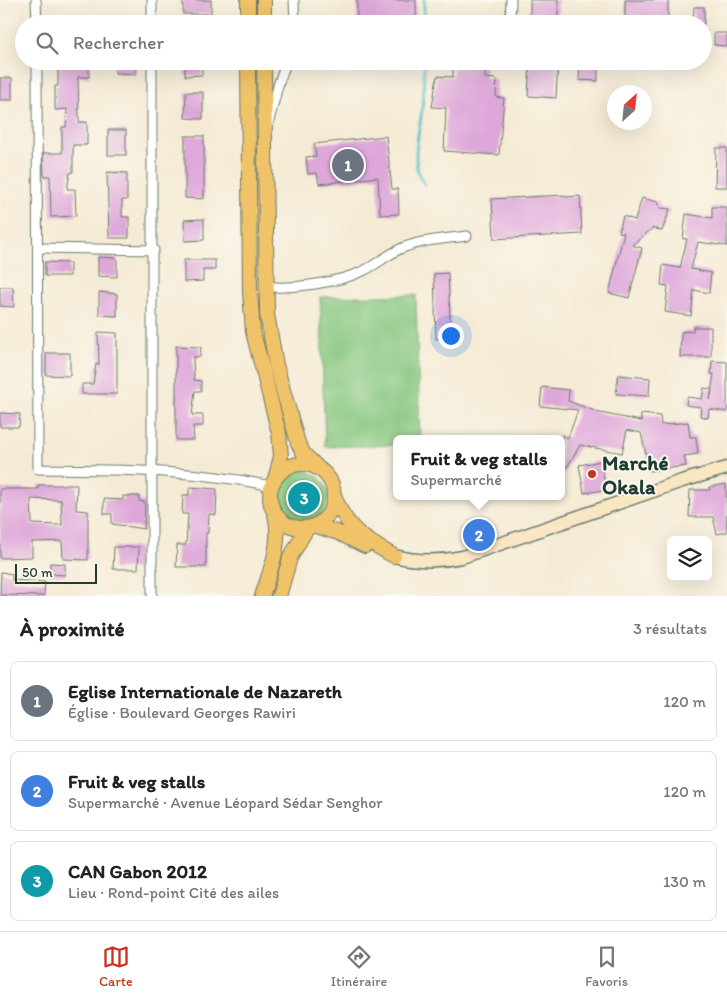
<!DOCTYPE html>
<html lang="fr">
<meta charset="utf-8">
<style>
body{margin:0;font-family:Itim,sans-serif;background:#f6f6f6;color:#222}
.controls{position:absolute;right:15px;bottom:15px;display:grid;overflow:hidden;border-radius:8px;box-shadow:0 5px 20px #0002}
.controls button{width:45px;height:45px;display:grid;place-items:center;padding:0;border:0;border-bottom:1px solid #e0e0e0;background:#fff;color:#222;font:25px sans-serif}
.compass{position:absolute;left:607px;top:85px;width:45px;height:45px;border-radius:50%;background:#fff;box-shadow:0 5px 20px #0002;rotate:27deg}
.scale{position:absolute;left:15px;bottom:12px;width:82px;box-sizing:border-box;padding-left:5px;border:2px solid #1f3d34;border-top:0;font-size:14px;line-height:18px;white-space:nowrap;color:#1f3d34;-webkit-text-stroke:4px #fbf7ec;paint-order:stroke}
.you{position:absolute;left:450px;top:335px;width:18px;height:18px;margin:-12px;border:4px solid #fff;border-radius:50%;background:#1a73e8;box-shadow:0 0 0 8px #1a73e833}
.badge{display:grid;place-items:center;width:32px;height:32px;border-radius:50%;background:#c8321e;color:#fff;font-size:16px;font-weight:700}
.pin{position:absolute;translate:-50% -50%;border:2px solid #fff;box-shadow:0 1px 5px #0006}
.popup{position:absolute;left:393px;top:435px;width:172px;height:65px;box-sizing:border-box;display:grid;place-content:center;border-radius:8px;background:#fff;filter:drop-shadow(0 1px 4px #0005);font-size:16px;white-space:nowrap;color:#767676}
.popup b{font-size:19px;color:#222}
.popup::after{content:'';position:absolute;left:50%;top:100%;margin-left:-10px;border:10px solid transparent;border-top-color:#fff}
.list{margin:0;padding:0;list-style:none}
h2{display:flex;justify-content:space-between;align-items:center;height:65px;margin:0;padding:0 20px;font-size:21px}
h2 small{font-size:16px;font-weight:400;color:#767676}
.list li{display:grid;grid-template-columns:32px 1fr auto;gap:15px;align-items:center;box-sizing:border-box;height:80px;margin:0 10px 10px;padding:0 10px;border:1px solid #e0e0e0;border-radius:8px}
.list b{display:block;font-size:19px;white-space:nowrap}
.list p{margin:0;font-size:16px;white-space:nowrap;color:#767676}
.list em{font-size:16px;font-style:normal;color:#767676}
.icon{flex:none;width:28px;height:28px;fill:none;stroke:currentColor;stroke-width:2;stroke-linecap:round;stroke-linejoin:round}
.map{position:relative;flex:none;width:727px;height:596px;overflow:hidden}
.search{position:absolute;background:#fff;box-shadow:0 5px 20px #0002;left:15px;right:15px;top:15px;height:55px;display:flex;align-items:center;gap:12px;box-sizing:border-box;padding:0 18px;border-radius:28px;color:#767676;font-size:19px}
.sheet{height:335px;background:#fff}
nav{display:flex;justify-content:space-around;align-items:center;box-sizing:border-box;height:70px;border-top:1px solid #e0e0e0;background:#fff;font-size:14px;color:#767676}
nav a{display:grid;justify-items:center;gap:2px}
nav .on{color:#c8321e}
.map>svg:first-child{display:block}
</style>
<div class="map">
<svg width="727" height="596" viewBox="0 0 727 596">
<rect width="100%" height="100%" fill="#fbf7ec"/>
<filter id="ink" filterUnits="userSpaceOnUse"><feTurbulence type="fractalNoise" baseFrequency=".02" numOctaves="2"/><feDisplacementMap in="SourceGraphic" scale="10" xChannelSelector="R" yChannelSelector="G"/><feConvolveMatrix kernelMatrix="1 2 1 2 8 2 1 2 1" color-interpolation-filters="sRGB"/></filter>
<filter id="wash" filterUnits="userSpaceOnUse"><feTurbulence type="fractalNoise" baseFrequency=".0096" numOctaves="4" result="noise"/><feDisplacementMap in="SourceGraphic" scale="20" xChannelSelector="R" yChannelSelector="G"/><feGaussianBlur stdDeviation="1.12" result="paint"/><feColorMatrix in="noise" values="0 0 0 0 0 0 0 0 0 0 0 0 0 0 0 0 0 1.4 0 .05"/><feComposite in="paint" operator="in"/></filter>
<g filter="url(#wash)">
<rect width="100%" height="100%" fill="#f5ebd5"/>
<g fill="#85c67f" stroke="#52825a">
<path d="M416,295l4,144h-24v6l-71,2 -5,-150z"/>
<circle cx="302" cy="497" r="26"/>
</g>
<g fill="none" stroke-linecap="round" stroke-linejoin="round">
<g stroke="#54c1cc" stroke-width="3">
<path d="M424,0v24"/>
<path d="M424,61c0,16 0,32 -2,48 -2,22 -14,57 3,76"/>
</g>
</g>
<g id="blocks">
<g fill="#dea7da" fill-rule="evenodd">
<rect x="183" y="0" width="28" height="14"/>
<rect x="357" y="0" width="59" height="24"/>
<rect x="530" y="0" width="28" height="24"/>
<path d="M625,0h43v22l-38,2v-3h-5z"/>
<path d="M694,7h10v17h-11z"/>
<path d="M714,33h13v13l-13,-1z"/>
<path d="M58,61h31v16h-11l1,45h8v23h-14v27l-3,1 -3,16h8l1,27 -25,1 -1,-41h-6l-1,-23h19v-26h4l1,-18 -12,1v-24h3z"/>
<path d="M115,61h21v13l-21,-1z"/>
<path d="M185,61h17v14l-17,1z"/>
<path d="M471,61l15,1 -1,16 12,1 -1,18 8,1 -5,57 -55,-4 2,-43 -14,-1 5,-31 16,1v-12l17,1z"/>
<path d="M530,61h28l-2,37 -28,-2z"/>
<path d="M580,61h18v20l-19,-1z"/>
<rect x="0" y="78" width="12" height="22"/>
<path d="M186,92h17v27l-18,-1z"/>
<rect x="108" y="130" width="18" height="25"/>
<path d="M185,136h19v63l-19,-1z"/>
<path d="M386,136l6,53h6l1,25 -19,1 -2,-38 -59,7 -2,-11 -9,1 -2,-17 10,-1 -2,-12z"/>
<path d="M716,148h11v39h-12z"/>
<path d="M107,172l20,1v27h-5v17h7v21h-20z"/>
<path d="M565,195v2l15,-1 2,38 -88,5 -2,-40z"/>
<path d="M642,198l16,4 2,6 10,1 -8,22 -9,-3 -21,17 10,3 -13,50 -20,-5 15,-60 -5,-1 4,-16 12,4z"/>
<path d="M712,207h15v39l-29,-4 -7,27 20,4 -2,20 -15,-3 -3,26 -26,-4 3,-26 -7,-1 2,-20 17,3 7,-29h-4l3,-25 26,4z"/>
<path d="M204,219v21l-19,1 -1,-21z"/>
<path d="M98,257l19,1v19l-19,-1z"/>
<path d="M184,260h31v10h-12v11l-19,1z"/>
<path d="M45,262l25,1v13h-25z"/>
<path d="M448,273l3,65 -15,1 -2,-65z"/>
<path d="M0,287h13l1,20 -14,-1z"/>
<path d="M99,292l18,2v22l-18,-1z"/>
<path d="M693,327h18v30h-31l1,-25 12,-1z"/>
<path d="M98,332l19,1v61h-35v-10h11l3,-20 3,1z"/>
<path d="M176,346l25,1 -1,10h-7l1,23 7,1v10h-6l-3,24h11v11h-10l1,14h-18z"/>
<path d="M46,353h24v23l-24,-1z"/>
<path d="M712,361l15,1v50l-18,-3 -1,9 -8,-2 1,-9 -15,-2 1,-8 15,2 2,-11 8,1 -2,11 4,-26h-3z"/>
<path d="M618,375l32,3 -1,18 -33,-2z"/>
<path d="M542,387l27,3 -1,11 32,12 41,8v-7l19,2 1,9 27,-3 2,15h6l2,17 -14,2 2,10 -36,5 -9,-38 -14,-3 -5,23 -42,-8 -18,31v-41l6,3 10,-28 -38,-4z"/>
<path d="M0,413l20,1 -1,13h-19z"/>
<path d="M601,461l5,29 -22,3 -5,-28z"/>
<path d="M726,484l1,48 -10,2 -4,-17h-24l1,-27h20l-1,-3z"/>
<path d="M38,485h39l-1,25 12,1v49l-25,-1 -1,-18 -30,1v15l-32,1v-69h38zM31,499l30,1 1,25 -30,-1z"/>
<path d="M189,487l28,2 -1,26 -7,-1 -1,19h-2v34h-30l1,-22h9l2,-31h-6l1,-19h6z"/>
<path d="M123,496h16v5l6,1 -1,27 -32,-5v-10h-8v-15l19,1z"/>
<path d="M114,547h25l-1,22h-25z"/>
<path d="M50,563l15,1v11l-15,-1z"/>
<path d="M1,572l11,2v6l33,2 -1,14 -44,-1z"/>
</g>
</g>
</g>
<g filter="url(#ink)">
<use href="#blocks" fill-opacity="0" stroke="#6a7a6c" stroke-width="1"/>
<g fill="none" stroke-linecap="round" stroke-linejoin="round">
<defs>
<g id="street">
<path d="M36,0l1,24"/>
<path d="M152,0v24"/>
<path d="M294,0l1,24"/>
<path d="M510,24l1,-24"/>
<path d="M37,61l1,408c78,1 156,0 233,17"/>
<path d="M268,125l11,-43 8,-21"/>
<path d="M39,248l115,2"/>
<path d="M265,286c25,4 75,-4 98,-15 13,-6 24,-16 37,-22 20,-9 45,-10 67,-13"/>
<path d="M152,596v-535"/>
</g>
<path id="secondary" d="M394,556c24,6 44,6 68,1l220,-76 45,-13"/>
<g id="primary">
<path d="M248,0v24"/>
<path d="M264,0v24"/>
<path d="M248,61l2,231 3,40 26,101 2,23 -5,20"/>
<path d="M264,61l3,253 9,51 22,78 6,11 13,13"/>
<circle cx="302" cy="496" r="32"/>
<path d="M335,497c11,32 30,43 59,59"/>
<path d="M316,526l23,7 26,13"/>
<path d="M262,596c9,-28 20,-52 13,-82"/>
<path d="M279,596l11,-38 17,-30"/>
</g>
</defs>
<use href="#street" stroke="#6a7a6c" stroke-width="11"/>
<use href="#secondary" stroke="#6a7a6c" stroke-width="15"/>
<use href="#primary" stroke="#6a7a6c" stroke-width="16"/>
<use href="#street" stroke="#fff" stroke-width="9"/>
<use href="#secondary" stroke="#f9e7c3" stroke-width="12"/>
<use href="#primary" stroke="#f0c369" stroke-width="14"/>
</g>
</g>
<circle fill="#c8321e" stroke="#fbf7ec" stroke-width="2" cx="592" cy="474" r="5"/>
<g text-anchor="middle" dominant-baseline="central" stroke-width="4" stroke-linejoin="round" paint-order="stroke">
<g font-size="21" font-weight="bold" fill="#1f3d34" stroke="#fbf7ec" text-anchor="start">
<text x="602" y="462">Marché<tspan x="602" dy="24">Okala</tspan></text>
</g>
</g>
</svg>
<div class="controls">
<button><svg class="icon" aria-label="layers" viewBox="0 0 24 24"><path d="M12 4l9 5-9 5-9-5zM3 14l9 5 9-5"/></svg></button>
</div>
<svg class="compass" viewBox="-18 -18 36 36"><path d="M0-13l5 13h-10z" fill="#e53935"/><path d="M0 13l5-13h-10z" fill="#767676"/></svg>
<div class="scale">50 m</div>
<div class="you"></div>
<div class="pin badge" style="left:348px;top:165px;background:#6b7280">1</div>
<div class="pin badge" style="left:479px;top:535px;background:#3f7fe0">2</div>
<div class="popup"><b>Fruit &amp; veg stalls</b>Supermarché</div>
<div class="pin badge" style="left:304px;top:498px;background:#0f9aa8">3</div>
<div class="search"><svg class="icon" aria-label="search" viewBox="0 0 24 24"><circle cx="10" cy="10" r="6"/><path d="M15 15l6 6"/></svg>Rechercher</div>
</div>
<section class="sheet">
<h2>À proximité<small>3 résultats</small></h2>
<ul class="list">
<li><span class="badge" style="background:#6b7280">1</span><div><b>Eglise Internationale de Nazareth</b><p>Église · Boulevard Georges Rawiri</p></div><em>120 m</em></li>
<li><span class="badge" style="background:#3f7fe0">2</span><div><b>Fruit &amp; veg stalls</b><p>Supermarché · Avenue Léopard Sédar Senghor</p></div><em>120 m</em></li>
<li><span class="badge" style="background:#0f9aa8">3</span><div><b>CAN Gabon 2012</b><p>Lieu · Rond-point Cité des ailes</p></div><em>130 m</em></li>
</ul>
</section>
<nav>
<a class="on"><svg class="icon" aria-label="map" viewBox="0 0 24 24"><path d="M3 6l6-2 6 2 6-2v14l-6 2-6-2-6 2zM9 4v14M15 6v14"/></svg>Carte</a>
<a><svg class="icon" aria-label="directions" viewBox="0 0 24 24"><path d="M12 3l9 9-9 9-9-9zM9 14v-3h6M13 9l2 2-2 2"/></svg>Itinéraire</a>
<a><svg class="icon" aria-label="saved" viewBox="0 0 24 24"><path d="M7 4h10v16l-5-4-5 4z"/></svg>Favoris</a>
</nav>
